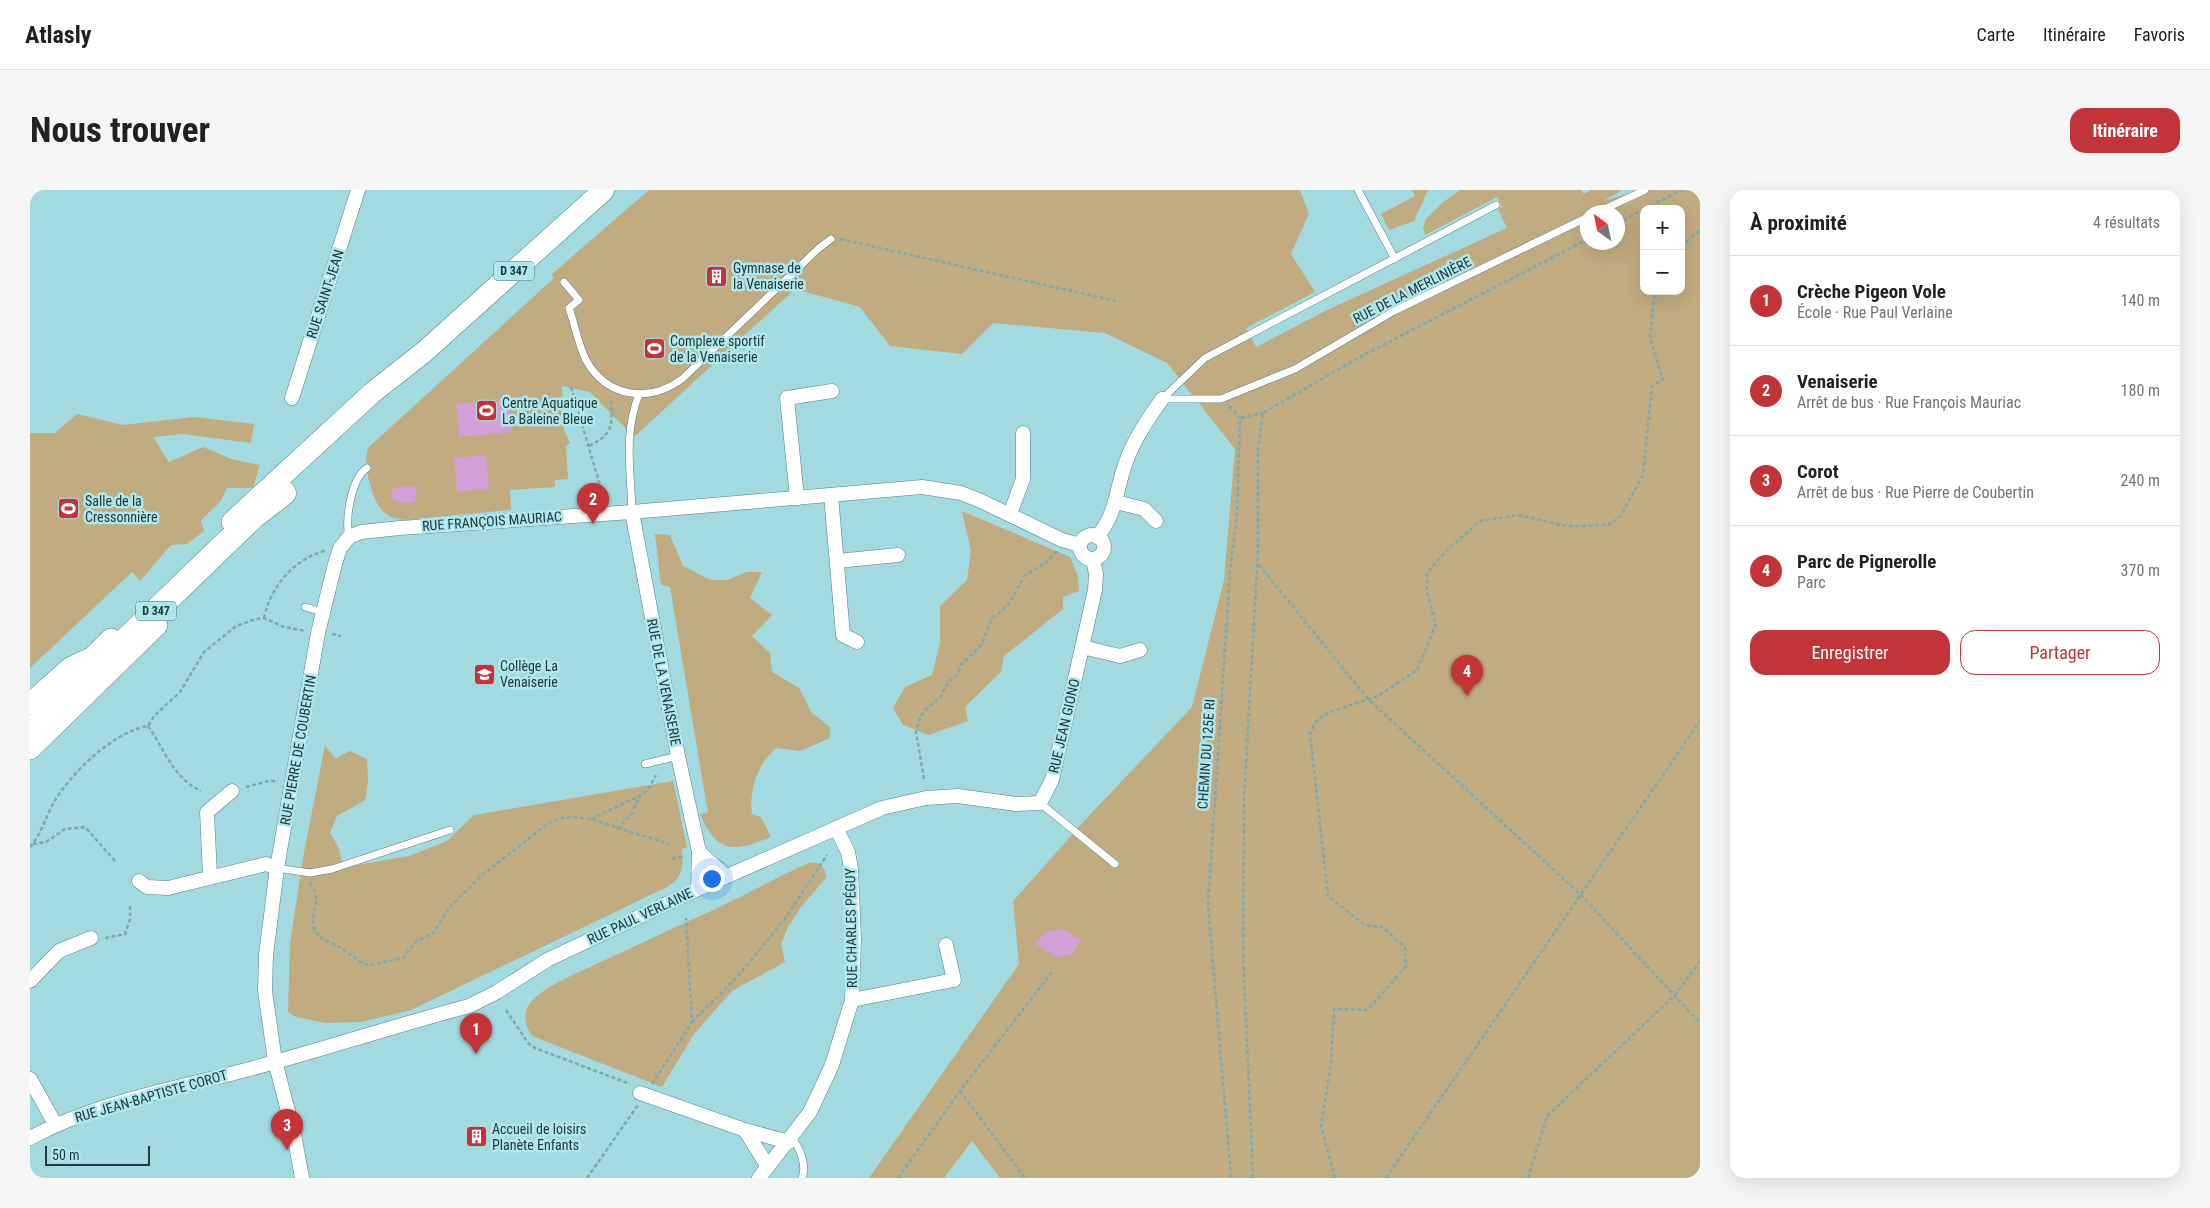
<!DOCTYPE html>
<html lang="fr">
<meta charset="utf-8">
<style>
body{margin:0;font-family:"Roboto Condensed",sans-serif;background:#f6f6f6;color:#202124}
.controls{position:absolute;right:15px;top:15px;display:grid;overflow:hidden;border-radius:10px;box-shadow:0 5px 20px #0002}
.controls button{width:45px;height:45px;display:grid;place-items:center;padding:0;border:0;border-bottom:1px solid #e0e0e0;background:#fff;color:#202124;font:25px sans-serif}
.compass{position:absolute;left:1550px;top:15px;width:45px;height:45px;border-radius:50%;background:#fff;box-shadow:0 5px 20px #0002;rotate:327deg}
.scale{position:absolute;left:15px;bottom:12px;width:105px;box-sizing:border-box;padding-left:5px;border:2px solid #233a3c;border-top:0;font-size:14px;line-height:18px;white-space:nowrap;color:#233a3c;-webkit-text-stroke:4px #afe7ed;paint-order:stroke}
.you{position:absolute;left:681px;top:688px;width:18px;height:18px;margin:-12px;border:4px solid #fff;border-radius:50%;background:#1a73e8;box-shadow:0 0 0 8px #1a73e833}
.badge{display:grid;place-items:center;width:32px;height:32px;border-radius:50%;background:#c33439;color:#fff;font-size:16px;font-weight:700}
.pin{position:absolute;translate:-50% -41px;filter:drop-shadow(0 1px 2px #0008)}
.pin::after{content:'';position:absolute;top:26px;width:18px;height:15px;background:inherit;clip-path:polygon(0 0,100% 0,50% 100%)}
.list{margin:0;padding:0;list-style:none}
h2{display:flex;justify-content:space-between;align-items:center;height:65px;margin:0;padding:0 20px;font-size:21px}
h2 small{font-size:16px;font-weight:400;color:#757577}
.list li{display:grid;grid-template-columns:32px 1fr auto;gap:15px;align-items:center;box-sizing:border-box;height:90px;padding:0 20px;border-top:1px solid #e0e0e0}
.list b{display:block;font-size:19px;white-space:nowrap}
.list p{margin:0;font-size:16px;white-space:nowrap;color:#757577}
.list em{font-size:16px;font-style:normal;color:#757577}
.actions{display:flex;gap:10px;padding:15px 20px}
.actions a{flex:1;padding:11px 0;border:1px solid #c33439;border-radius:15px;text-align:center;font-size:18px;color:#c33439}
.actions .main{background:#c33439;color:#fff}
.map{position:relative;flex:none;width:1670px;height:988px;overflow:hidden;border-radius:15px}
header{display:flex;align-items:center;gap:30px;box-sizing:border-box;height:70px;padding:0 25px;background:#fff;border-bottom:1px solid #e0e0e0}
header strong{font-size:24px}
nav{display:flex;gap:28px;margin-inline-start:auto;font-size:18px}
.intro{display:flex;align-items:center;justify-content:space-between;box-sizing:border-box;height:120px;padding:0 30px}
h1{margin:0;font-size:35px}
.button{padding:12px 22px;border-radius:15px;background:#c33439;color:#fff;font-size:18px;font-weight:700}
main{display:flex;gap:30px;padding:0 30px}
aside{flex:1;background:#fff;border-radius:15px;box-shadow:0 5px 20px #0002}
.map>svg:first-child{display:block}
</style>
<header>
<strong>Atlasly</strong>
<nav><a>Carte</a><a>Itinéraire</a><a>Favoris</a></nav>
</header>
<div class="intro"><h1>Nous trouver</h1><a class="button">Itinéraire</a></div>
<main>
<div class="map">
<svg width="1670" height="988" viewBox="0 0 1670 988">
<rect width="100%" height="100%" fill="#a3dadf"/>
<g fill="#c1ab80" fill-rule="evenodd">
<path d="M619,0h651l9,24 -18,40 24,38 -69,36 10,19 71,-37 180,-82 -9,-19 4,-2 -5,-10 -72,38 -2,-7 3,-9 16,-16 18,-13h121l3,4 7,-4h31l-18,11 36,-11h60v988h-700l-28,-37 -28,37h-75l150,-214 -6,-63 73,-82 106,-112 32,-127 11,-131 -68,-86 -62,-30 -112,-10 -31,31 -72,-8 -30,-39 -65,-18 -161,148 -44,-45 -28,-6 2,44 6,13 -4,3 2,33 -13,1v7l-45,3 1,20 -106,10c-8,-1 -15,-2 -21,-8 -12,-10 -23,-52 -15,-65l184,-168 -1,-5zM1614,19h37v82h-37zM1558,22h30v30h-30z"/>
<path d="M1382,0h16l-14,31 -25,9 -8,-16 34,-18z"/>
<path d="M47,224l46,11 71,-8 60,7 -3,19 -68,-9 -30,3 16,25 34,-15 28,12 29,6 -7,23h-26l-7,14 -19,18 3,11 -17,13 -16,1 -31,36 -8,-9 -102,96v-235h25z"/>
<path d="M932,321l108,46 8,19 1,15 -16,6v12l-59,47 -3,16 -36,35 3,14 -39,14 -26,-10 -10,-17 12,-21 27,-12 8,-32v-37l27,-26 4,-29z"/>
<path d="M625,344l15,1 13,31 27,14h18l19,-8h15l-12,26 22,17 -20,21 18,17 2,19 27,16 12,24 19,15v11l-30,13 -24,-3c-19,18 -27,40 -24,66l9,3 10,20c-36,14 -53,19 -71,-23l8,-1 -38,-226 -9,-2z"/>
<path d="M295,555l10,14 15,-8 17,8 1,22 -3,19 -28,16 -7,17 8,14 5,17 8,2 58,-10 38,-15 27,-26 199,-34 14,66 -5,2c4,37 -13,36 -42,51l-229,110 -50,12 -35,1 -30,-6 -8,-5 2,-68 13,-86z"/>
<path d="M778,673c11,-2 18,4 18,15l-25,29 -13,20 -7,17 4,18 -53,29 -38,43 -32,53 -130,-51c-8,-11 -10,-25 0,-35 15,-16 42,-26 62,-36 33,-15 65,-30 97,-45 40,-17 78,-39 117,-57z"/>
</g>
<g fill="#d39fd8">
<path d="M479,210l3,32 -53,5 -3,-33z"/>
<path d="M456,265l3,34 -32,3 -3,-34z"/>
<path d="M379,296l8,2 -2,13 -5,2 -16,-2 -3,-6 2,-6z"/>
<path d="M1033,739l18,11 -8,13 -16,5 -23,-15 13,-12z"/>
</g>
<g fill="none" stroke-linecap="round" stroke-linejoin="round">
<defs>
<g id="lane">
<path d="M1328,0l37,69"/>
<path d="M1568,22l47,-22"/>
<path d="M534,92l15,18 -10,8c6,17 9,36 17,52 21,38 63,43 96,19l137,-131 12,-9"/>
<path d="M1132,209h59l74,-30 99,-58 194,-94"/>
<path d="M1132,209l43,-41 291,-153"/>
<path d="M602,322c-1,-42 -9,-76 7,-118"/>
<path d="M319,347c-4,-17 2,-59 18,-69"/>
<path d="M275,417l18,5"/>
<path d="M615,574l33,-8"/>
<path d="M1010,613l75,61"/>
<path d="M247,678l33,5 22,-4 118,-39"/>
<path d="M762,948c8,10 15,28 10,40"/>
</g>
<g id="street">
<path d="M262,208l66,-208"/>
<path d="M801,305l12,140 14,7"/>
<path d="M767,308l-10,-100 45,-7"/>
<path d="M1086,312l28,7 12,12"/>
<path d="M602,322l46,244 21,96 -1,37"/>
<path d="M980,324l13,-35v-46"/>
<circle cx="1062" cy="357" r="12"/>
<path d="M1067,347c21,-26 18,-46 29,-75 8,-23 22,-43 36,-63"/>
<path d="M807,371l61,-6"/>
<path d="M1052,457l38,9 20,-6"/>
<path d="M669,662l27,24"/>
<path d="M180,686l-3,-64 25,-21"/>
<path d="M109,691l8,6 21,1 98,-24 11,4"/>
<path d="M0,791l29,-30 32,-13"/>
<path d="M822,810l102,-20 -8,-35"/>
<path d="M0,889l25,45"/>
<path d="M610,903l105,37 44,12"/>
<path d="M715,940l23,37"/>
<path d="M0,948c67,-36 144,-49 216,-68 75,-20 148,-44 223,-64l28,-14 50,-32 151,-71 184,-81 44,-10 32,-2 58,8 24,-1 12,-23 43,-190 1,-16 -3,-15"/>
<path d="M272,988l-8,-44 -19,-73 -10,-70 1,-36 11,-87 41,-235 17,-69 5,-16 9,-11 12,-5 39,-4 232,-16 290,-25 39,6 20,8 81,39 18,5"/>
<path d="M729,988l51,-66 22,-47 20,-65 2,-62 -3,-69 -3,-17 -12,-24"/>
</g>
<g id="primary">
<path d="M202,332l140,-129 52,-41 180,-162"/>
<path d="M0,514l40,-36 23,-11 18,-18"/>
<path d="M0,559l127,-124"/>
</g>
<path id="highway" d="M0,542l224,-216 30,-23"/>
</defs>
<use href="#lane" stroke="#4f8489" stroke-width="8"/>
<use href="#street" stroke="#4f8489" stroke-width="15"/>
<use href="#primary" stroke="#4f8489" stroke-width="22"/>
<use href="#highway" stroke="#4f8489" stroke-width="25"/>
<g stroke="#7ca9ad" stroke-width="2.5" stroke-dasharray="4 2.5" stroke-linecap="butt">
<path d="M1615,19l36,-19"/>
<path d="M1588,33l26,-14"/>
<path d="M810,49l276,62"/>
<path d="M1651,56l19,-16"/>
<path d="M541,197l34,115"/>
<path d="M1199,216l11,12 -3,96 -7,58 -22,332 23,274"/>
<path d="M1211,228l22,-5"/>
<path d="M559,256c26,-13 23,-22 22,-49"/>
<path d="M1229,375l110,135 212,195 119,128"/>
<path d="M234,428c6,-30 29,-59 61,-67"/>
<path d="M302,444l9,2"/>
<path d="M118,536c17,24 25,52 53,65"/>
<path d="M894,589l-8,-47 4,-15 7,-9 13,-10 7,-14 10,-9 4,-10 20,-20 11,-26 18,-16 14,-27 24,-15 9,-10"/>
<path d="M216,597l23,-6h9"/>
<path d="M561,629l50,-24 7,-5 8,-15"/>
<path d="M587,639l15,-16 8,-17"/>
<path d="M3,654l13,-2 19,-13 20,-2 31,35"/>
<path d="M0,657c11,-12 16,-31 24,-45 18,-30 59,-70 94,-76l6,-10 26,-24 24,-40 32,-26 20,-7 8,-1 20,9 22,4"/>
<path d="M642,669l13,-3"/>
<path d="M280,693l4,6 3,11 -4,15v11l6,11 22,11 23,16 6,1 33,-7 12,-16 18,-9 15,-24 32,-32 67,-53 14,-6 14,-1 16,2 78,25"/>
<path d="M75,748l20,-4 5,-15v-14"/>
<path d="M476,820l22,33 7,5 95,36"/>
<path d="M662,832l46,-46 47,-57 42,-64"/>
<path d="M622,894l40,-62 -6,-104"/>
<path d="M930,901l65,87"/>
<path d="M557,988l51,-73"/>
<path d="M868,988l62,-87 92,-119"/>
<path d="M1223,988l-10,-226 1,-152 14,-249v-102l5,-36 97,-56 228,-118"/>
<path d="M1305,988l-14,-52 10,-63 3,-54 34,1 38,-44 -1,-19 -23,-20 -17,-2 -37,-29 -18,-163 8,-14 12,-7 48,-16 39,-26 19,-46 -9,-32v-19l20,-23 33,-29 38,-6 49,11 41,-1 12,-8 23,-42 9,-89 11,-7 -13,-41 5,-47"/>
<path d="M1356,988l314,-457"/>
<path d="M1498,988l19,-62 128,-121 25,-34"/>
</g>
<use href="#lane" stroke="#fff" stroke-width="7"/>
<use href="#street" stroke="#fff" stroke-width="14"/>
<use href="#primary" stroke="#fff" stroke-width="21"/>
<use href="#highway" stroke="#fff" stroke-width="24"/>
</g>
<defs>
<symbol id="building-square" viewBox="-11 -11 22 22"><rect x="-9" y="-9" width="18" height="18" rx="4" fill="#c33439" stroke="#afe7ed"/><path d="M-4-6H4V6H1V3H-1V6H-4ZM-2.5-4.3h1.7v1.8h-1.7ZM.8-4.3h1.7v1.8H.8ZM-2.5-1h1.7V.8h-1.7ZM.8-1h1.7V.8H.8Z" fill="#fff"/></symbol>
<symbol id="stadium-square" viewBox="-11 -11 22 22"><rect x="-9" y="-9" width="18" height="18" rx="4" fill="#c33439" stroke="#afe7ed"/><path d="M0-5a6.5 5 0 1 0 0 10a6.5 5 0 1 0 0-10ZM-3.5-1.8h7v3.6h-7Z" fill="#fff"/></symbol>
<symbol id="school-square" viewBox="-11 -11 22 22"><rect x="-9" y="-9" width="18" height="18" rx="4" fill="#c33439" stroke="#afe7ed"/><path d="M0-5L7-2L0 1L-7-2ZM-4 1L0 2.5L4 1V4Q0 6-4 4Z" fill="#fff"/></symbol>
</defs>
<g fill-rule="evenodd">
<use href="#building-square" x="674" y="74" width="25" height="25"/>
<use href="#stadium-square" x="612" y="146" width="25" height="25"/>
<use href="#stadium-square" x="444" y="208" width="25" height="25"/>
<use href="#stadium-square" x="26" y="306" width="25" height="25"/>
<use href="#school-square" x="442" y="472" width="25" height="25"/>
<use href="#building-square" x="434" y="934" width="25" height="25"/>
</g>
<g text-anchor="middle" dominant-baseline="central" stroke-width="5" stroke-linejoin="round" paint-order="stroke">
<g fill="#afe7ed" stroke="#4d6e71" stroke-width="1">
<rect x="464" y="71.5" width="40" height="19" rx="4"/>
<rect x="106" y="411.5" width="40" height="19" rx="4"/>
</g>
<g font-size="12" font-weight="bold" fill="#233a3c">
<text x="484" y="81">D 347</text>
<text x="126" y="421">D 347</text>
</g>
<g font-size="14" fill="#233a3c" stroke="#afe7ed" text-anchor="start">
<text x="703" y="78">Gymnase de<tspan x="703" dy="16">la Venaiserie</tspan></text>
<text x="640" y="151">Complexe sportif<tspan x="640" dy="16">de la Venaiserie</tspan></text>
<text x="472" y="213">Centre Aquatique<tspan x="472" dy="16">La Baleine Bleue</tspan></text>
<text x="55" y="311">Salle de la<tspan x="55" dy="16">Cressonnière</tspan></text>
<text x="470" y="476">Collège La<tspan x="470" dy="16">Venaiserie</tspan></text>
<text x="462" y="939">Accueil de loisirs<tspan x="462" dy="16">Planète Enfants</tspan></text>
</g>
<g font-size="14" fill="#233a3c" stroke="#afe7ed">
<text transform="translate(1382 100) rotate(-27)">RUE DE LA MERLINIÈRE</text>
<text transform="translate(295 104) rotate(-72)">RUE SAINT-JEAN</text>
<text transform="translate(462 331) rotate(-4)">RUE FRANÇOIS MAURIAC</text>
<text transform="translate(634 492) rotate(79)">RUE DE LA VENAISERIE</text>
<text transform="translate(1034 536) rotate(-77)">RUE JEAN GIONO</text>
<text transform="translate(268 560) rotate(-80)">RUE PIERRE DE COUBERTIN</text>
<text transform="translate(1176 564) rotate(-86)">CHEMIN DU 125E RI</text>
<text transform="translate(610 726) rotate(-25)">RUE PAUL VERLAINE</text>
<text transform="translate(821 738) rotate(-91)">RUE CHARLES PÉGUY</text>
<text transform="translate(121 906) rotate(-16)">RUE JEAN-BAPTISTE COROT</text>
</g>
</g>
</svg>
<div class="controls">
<button>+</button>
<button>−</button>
</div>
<svg class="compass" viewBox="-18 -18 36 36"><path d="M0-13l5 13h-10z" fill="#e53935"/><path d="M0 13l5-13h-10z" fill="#757577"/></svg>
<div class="scale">50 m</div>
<div class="you"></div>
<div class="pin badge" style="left:446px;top:864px">1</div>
<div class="pin badge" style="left:563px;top:334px">2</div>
<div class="pin badge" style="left:257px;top:960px">3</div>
<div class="pin badge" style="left:1437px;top:506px">4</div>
</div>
<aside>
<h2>À proximité<small>4 résultats</small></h2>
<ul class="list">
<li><span class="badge">1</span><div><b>Crèche Pigeon Vole</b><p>École · Rue Paul Verlaine</p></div><em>140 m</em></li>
<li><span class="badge">2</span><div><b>Venaiserie</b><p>Arrêt de bus · Rue François Mauriac</p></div><em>180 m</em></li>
<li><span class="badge">3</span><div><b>Corot</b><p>Arrêt de bus · Rue Pierre de Coubertin</p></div><em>240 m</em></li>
<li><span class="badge">4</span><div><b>Parc de Pignerolle</b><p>Parc</p></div><em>370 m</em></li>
</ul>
<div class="actions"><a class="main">Enregistrer</a><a>Partager</a></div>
</aside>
</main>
